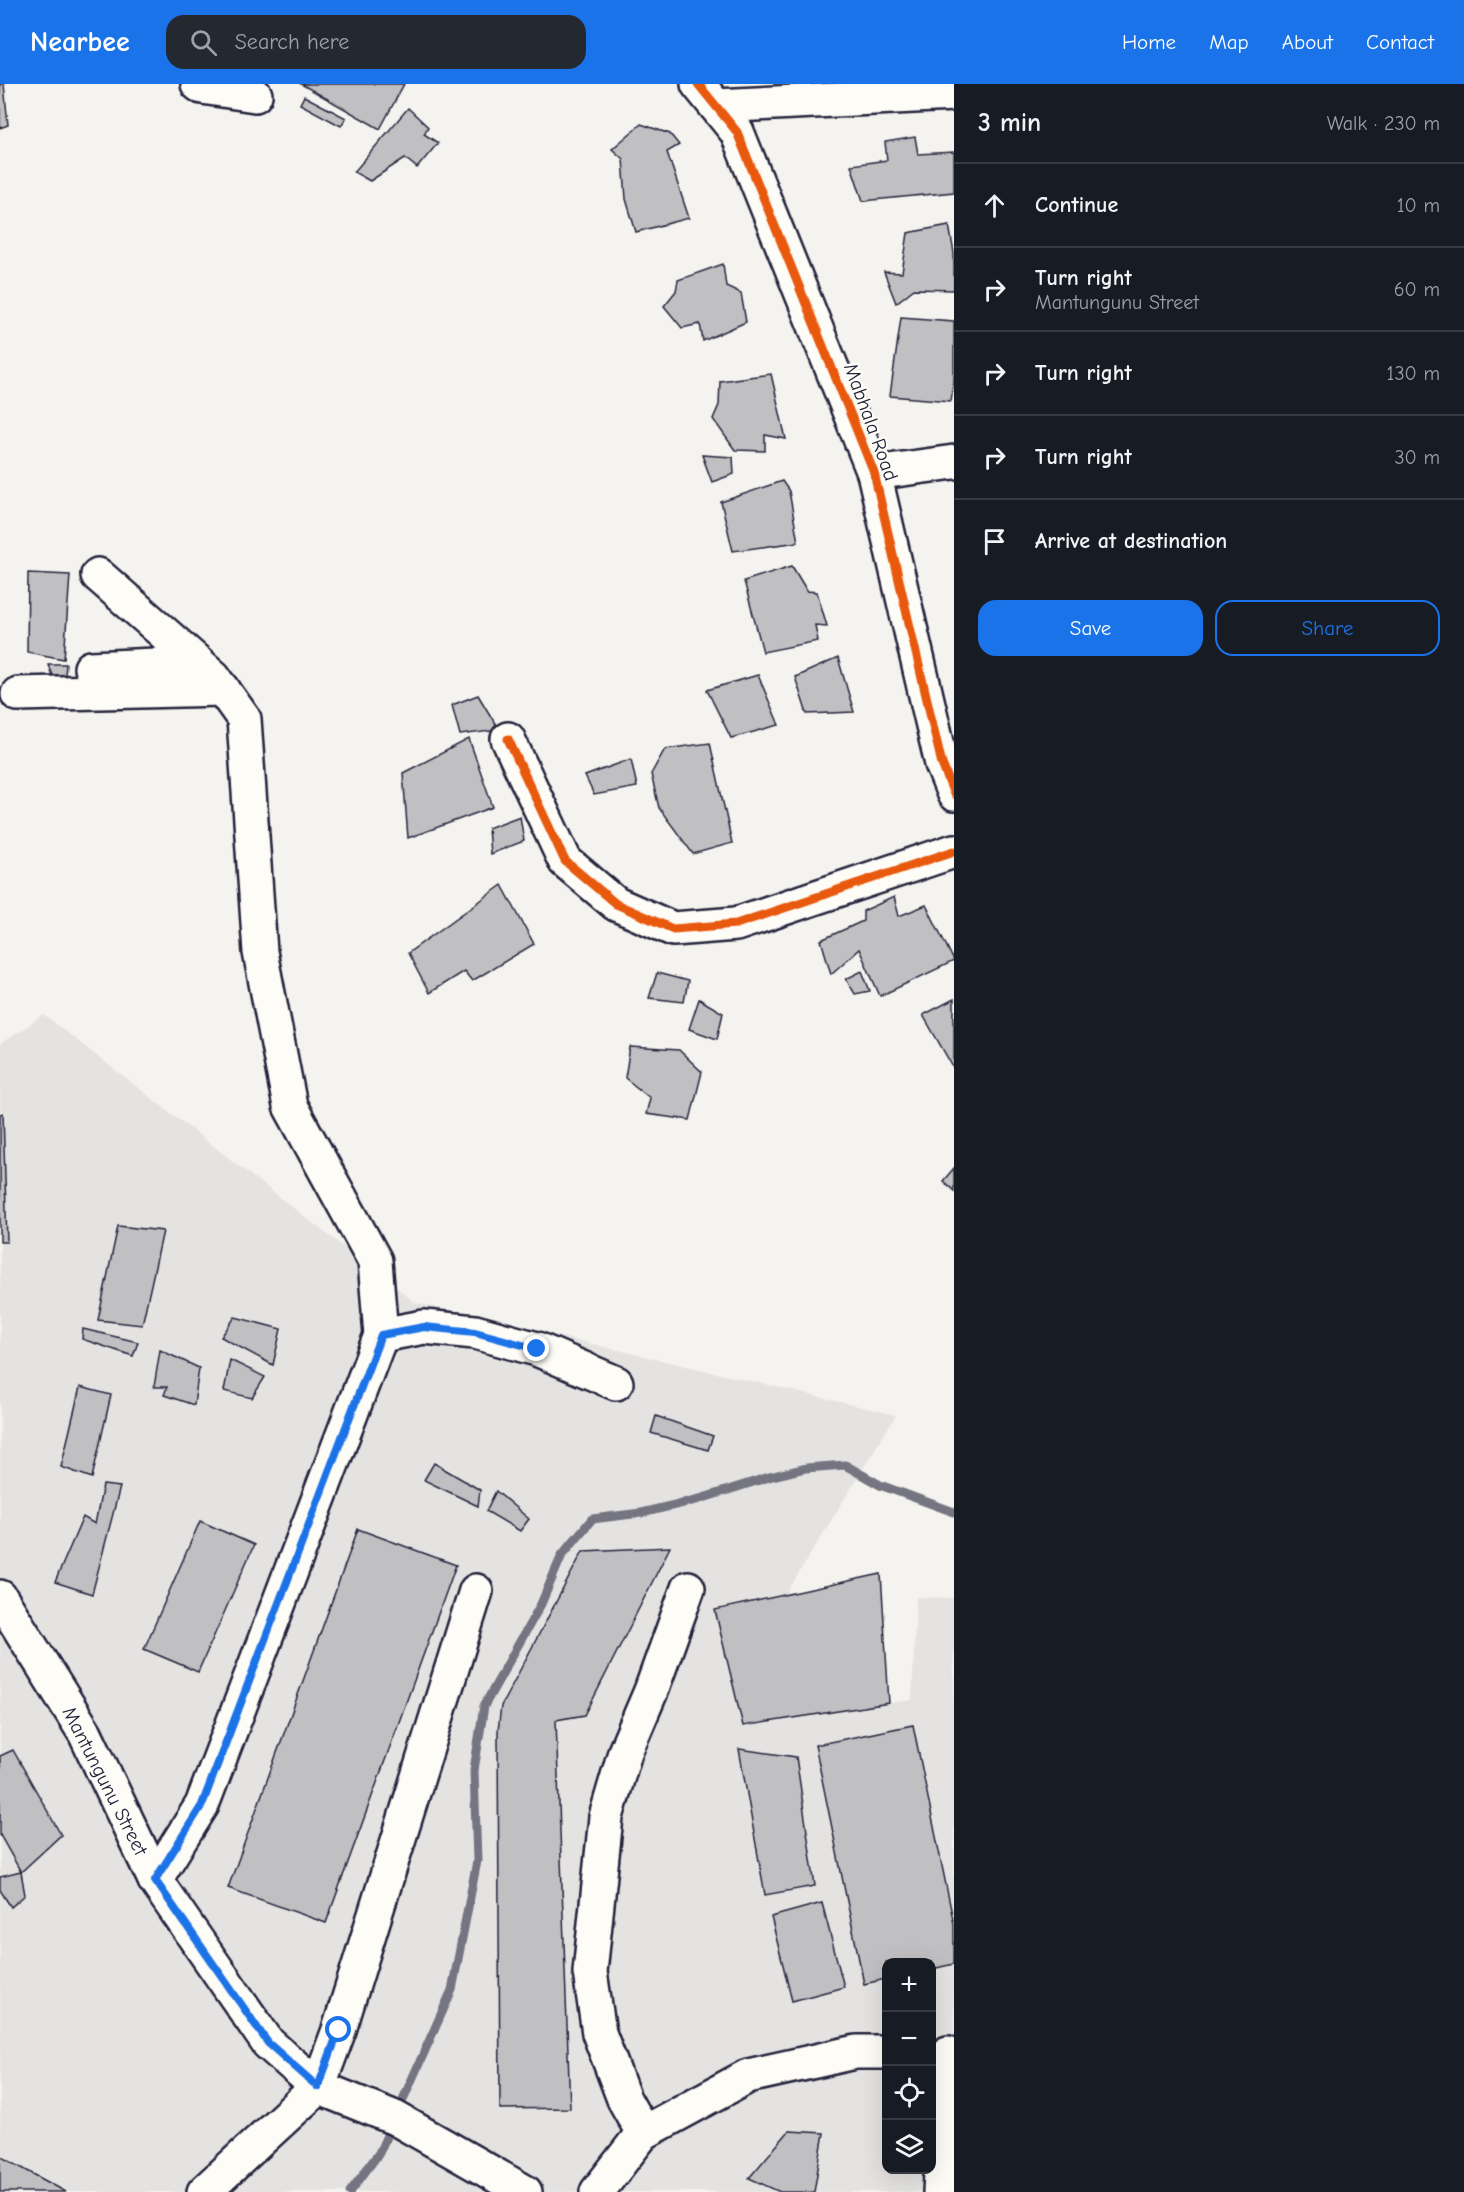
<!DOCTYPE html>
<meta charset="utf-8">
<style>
body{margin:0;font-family:"Comic Neue",sans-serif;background:#242831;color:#f1f3f6}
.controls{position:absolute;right:18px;bottom:18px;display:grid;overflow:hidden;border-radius:12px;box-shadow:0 6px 24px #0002}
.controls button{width:54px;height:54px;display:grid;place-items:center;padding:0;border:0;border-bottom:2px solid #363941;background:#171b24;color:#f1f3f6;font:30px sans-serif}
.stop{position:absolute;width:18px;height:18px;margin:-14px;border:4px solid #1a73e8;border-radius:50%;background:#fff}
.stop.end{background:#1a73e8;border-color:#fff;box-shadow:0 2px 6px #0008}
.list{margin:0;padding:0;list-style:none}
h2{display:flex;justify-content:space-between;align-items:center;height:78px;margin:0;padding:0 24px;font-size:26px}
h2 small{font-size:20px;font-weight:400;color:#9ea1a6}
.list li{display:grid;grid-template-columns:39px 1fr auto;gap:18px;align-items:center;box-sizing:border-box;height:84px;padding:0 24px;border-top:2px solid #363941}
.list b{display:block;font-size:22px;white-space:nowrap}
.list p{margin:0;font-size:20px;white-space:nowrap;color:#9ea1a6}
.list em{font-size:20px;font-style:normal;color:#9ea1a6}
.actions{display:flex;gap:12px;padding:18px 24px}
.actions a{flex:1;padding:14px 0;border:2px solid #1a73e8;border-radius:18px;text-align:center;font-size:21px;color:#1a73e8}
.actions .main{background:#1a73e8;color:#fff}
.icon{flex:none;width:33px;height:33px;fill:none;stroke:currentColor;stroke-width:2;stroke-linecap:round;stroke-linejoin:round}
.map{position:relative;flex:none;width:954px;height:2108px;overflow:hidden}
header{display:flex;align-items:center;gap:36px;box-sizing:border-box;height:84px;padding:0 30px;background:#1a73e8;color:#fff}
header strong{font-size:28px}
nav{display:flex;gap:33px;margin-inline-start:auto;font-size:21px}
.search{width:420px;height:54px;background:#242831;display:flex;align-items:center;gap:15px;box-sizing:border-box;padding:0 21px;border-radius:18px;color:#9ea1a6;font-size:22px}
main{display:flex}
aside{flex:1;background:#171b24}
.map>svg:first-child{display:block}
</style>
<header>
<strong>Nearbee</strong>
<div class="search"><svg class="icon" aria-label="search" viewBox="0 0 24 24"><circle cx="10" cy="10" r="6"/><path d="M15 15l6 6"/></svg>Search here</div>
<nav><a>Home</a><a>Map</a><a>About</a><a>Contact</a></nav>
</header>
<main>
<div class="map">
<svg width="954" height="2108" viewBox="0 0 954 2108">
<rect width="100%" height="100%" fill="#f4f3ef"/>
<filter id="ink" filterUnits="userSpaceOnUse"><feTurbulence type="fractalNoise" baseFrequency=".0167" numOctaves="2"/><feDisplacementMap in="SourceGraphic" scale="12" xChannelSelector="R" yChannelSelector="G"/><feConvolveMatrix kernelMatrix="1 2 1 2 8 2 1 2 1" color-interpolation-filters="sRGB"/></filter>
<g filter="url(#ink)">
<path fill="#e4e3e2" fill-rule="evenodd" d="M44,931l372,288 480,112 -121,197 32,102 105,-14 4,-103 38,1v594h-954v-1148zM886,1878h46v208h-46z"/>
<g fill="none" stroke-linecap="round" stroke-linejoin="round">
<path stroke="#757582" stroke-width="9" d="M350,2108l29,-39 73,-163 25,-129 -3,-91 10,-64 57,-102 21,-49 30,-36 49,-6 59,-14 69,-22 37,-9 39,-3 35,20 74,27"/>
</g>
<g fill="#c0bfc2" stroke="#22223b" stroke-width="1.5">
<path d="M0,0h4l4,41 -8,3z"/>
<path d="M301,0h103l-24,45z"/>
<path d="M304,12l42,22 -5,8 -41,-22z"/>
<path d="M408,24l20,19 -4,7 14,9 -21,25 -12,-10 -35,23 -16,-9z"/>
<path d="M641,40l29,10 9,11 -12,7 22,66 -53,14 -10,-33 -3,-40 -11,-10z"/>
<path d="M915,53l3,17 36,-2v40l-91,9 -12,-36 36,-5 -2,-18z"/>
<path d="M949,141l5,28v37l-40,-1 -18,14 -12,-31 18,1 6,-40z"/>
<path d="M723,180l3,22 15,7 5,29 -43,19 -3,-17 -18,4 -18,-22 12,-15 2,-11z"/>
<path d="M901,233l53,4v59l-3,21 -61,-5z"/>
<path d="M771,290l15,65 -21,-4v16l-30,-1 -22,-31 6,-14 1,-24z"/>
<path d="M702,371l31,2 1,17 -22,8z"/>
<path d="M782,397l7,10 9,51 -65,9 -12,-49z"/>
<path d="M792,482l15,25 10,1 10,34 -12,-1 3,16 -55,11 -19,-71z"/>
<path d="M28,489l42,2 -6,84 -37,-7z"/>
<path d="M838,574l16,54 -47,2 -12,-37z"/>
<path d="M48,580h18l-1,11 -13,1z"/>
<path d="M758,591l21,50 -48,13 -24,-48z"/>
<path d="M478,611l21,35 -39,5 -8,-30z"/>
<path d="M469,655l24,68 -85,31 -5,-65z"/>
<path d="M710,659l22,100 -39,11 -34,-46 -8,-34 14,-25z"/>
<path d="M631,675l6,28 -43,8 -9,-19z"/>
<path d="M520,732l4,25 -34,13 -2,-26z"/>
<path d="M502,801l32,59 -62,37 -8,-10 -35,22 -21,-40z"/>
<path d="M894,813l5,19 27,-11 28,56 -74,35 -21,-47 -28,25 -10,-34 42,-19v-10z"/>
<path d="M862,887l8,20 -15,3 -9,-15z"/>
<path d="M657,889l31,8 -4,21 -35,-4z"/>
<path d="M699,915l24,14 -6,26 -28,-10z"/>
<path d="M954,915v70l-31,-54z"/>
<path d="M630,963l49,3 23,22 -12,48 -44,-6 4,-16 -25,-20z"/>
<path d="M3,1029l4,129h-7v-128z"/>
<path d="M954,1084v23l-11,-10z"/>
<path d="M118,1142l45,5 -21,94 -44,-5z"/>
<path d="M235,1233l46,12 -8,36 -52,-28z"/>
<path d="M83,1245l55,13 -5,14 -51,-17z"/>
<path d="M160,1266l39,18 -5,37 -30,-10 3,-8h-13z"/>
<path d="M230,1276l35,17 -13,21 -28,-7z"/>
<path d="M80,1303l31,8 -19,83 -31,-11z"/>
<path d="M656,1332l57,20 -5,14 -57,-17z"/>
<path d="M434,1379l46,27 -2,16 -54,-26z"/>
<path d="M103,1401l17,2 -28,107 -37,-12 28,-65 12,7z"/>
<path d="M496,1407l33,28 -9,12 -34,-20z"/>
<path d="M200,1437l54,24 -56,127 -54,-23z"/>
<path d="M358,1445l98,36 -130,358 -98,-35z"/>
<path d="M670,1463l-85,168 -29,5 14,388 -70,1 -2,-378 3,-25 82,-155z"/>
<path d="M881,1490l8,129 -146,23 -28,-116z"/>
<path d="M913,1641l41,199v40l-22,5v-7h-46v17l-22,5 -49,-239z"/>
<path d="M739,1665l57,8 19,129 -50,9z"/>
<path d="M13,1666l48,85 -40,37 -21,-37v-79z"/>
<path d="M21,1788l4,23 -14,12 -11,-17v-13z"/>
<path d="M822,1819l22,84 -52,14 -21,-84z"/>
<path d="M789,2047l35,2 -10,59h-34l-31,-14z"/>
<path d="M0,2072l66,36h-66z"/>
</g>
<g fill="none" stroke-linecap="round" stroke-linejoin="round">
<defs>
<g id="minor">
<path d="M198,0l4,3 53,8"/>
<path d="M698,0l39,48 137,341 68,291 12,30"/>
<path d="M716,22l238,-12"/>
<path d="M874,389l80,-11"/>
<path d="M98,491l116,102 30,42 16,233 30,154 85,155 6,74 -179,470 -47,75"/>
<path d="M91,584l107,-5"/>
<path d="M18,610l205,-5"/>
<path d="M508,655l57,122 51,43 57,25 63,-5 218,-73"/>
<path d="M381,1251l43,-8 51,5 62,17 79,34"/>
<path d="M0,1513l85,136 70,147 113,163 50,44 77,31 130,74"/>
<path d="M643,2049l-19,-34 -25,-66 -9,-61 16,-155 19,-65 26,-61 37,-103"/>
<path d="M204,2108l114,-105 21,-57 137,-439"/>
<path d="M597,2108l46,-59 105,-57 108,-24h30"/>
<path d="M940,2108l8,-139"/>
</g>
</defs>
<use href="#minor" stroke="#22223b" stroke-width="38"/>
<use href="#minor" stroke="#fdfcf7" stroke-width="33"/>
<defs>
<g id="cycleway">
<path d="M698,0l39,48 137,341 68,291 12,30"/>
<path d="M508,655l57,122 51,43 57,25 63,-5 218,-73"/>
</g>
</defs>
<use href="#cycleway" stroke="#fdfcf7" stroke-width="13"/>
<use href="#cycleway" stroke="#e8590c" stroke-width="9"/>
</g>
</g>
<g fill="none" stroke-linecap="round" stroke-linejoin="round" filter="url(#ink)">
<path stroke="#1a73e8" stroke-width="8" d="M339,1946l-21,57 -50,-44 -113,-163 47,-75 179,-470 43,-8 51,5 62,17"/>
</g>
<g text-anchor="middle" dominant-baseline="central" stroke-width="5" stroke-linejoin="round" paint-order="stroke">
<g font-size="20" fill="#22223b" stroke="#fdfcf7">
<text transform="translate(871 338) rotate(70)">Mabhala Road</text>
<text transform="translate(105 1697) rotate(63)">Mantungunu Street</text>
</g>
</g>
</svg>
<div class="controls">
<button>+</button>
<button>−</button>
<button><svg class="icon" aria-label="locate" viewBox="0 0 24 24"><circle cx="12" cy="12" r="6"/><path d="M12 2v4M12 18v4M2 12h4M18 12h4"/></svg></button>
<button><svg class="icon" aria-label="layers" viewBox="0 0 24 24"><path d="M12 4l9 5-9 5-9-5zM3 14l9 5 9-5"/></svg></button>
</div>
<div class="stop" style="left:339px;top:1946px"></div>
<div class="stop end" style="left:537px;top:1265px"></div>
</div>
<aside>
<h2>3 min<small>Walk · 230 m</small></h2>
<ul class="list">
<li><svg class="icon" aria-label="ahead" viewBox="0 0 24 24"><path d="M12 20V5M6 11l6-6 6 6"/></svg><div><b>Continue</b></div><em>10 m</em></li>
<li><svg class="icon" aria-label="right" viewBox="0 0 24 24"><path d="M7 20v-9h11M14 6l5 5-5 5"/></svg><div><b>Turn right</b><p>Mantungunu Street</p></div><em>60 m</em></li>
<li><svg class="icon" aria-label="right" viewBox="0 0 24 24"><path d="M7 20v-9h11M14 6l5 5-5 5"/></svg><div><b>Turn right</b></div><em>130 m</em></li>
<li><svg class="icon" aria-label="right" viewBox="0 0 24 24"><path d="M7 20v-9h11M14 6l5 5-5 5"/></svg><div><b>Turn right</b></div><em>30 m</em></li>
<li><svg class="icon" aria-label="arrive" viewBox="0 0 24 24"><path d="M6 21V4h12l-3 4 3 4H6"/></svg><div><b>Arrive at destination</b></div></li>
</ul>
<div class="actions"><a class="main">Save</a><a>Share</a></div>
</aside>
</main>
